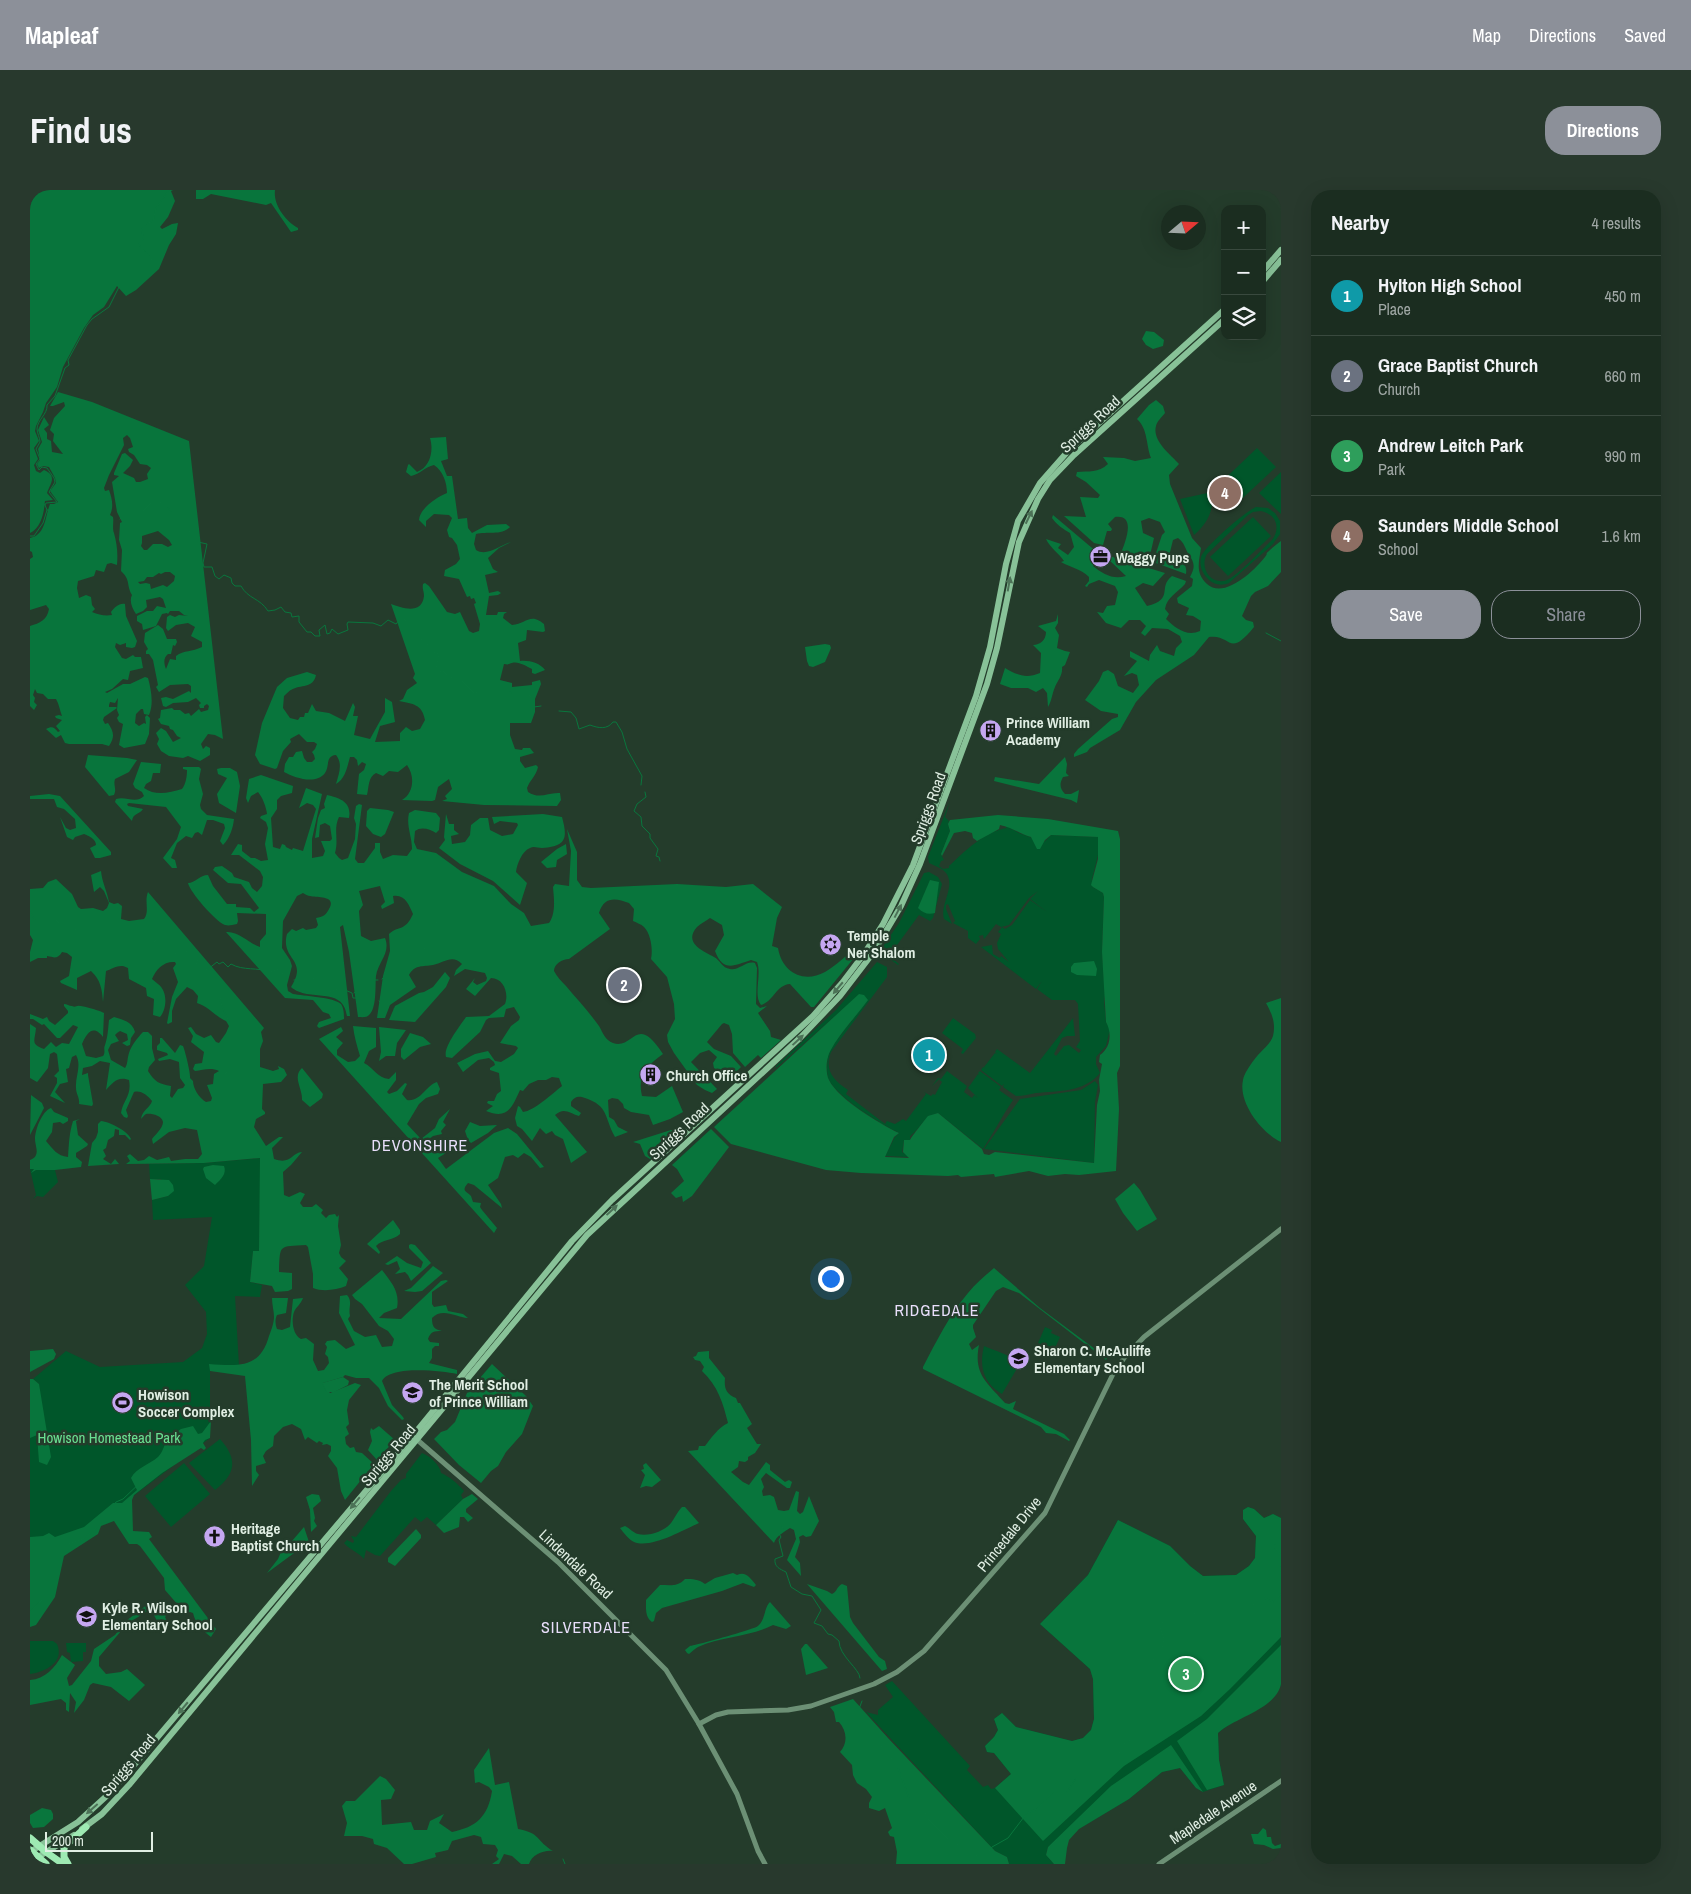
<!DOCTYPE html>
<meta charset="utf-8">
<style>
body{margin:0;font-family:"Archivo Narrow",sans-serif;background:#28392d;color:#f1f3f6}
.controls{position:absolute;right:15px;top:15px;display:grid;overflow:hidden;border-radius:10px;box-shadow:0 5px 20px #0002}
.controls button{width:45px;height:45px;display:grid;place-items:center;padding:0;border:0;border-bottom:1px solid #39493e;background:#1b2d20;color:#f1f3f6;font:25px sans-serif}
.compass{position:absolute;left:1131px;top:15px;width:45px;height:45px;border-radius:50%;background:#1b2d20;box-shadow:0 5px 20px #0002;rotate:71deg}
.scale{position:absolute;left:15px;bottom:12px;width:108px;box-sizing:border-box;padding-left:5px;border:2px solid #e0eee3;border-top:0;font-size:14px;line-height:18px;white-space:nowrap;color:#e0eee3;-webkit-text-stroke:4px #243c2b;paint-order:stroke}
.you{position:absolute;left:800px;top:1088px;width:18px;height:18px;margin:-12px;border:4px solid #fff;border-radius:50%;background:#1a73e8;box-shadow:0 0 0 8px #1a73e833}
.badge{display:grid;place-items:center;width:32px;height:32px;border-radius:50%;background:#8c9099;color:#fff;font-size:16px;font-weight:700}
.pin{position:absolute;translate:-50% -50%;border:2px solid #fff;box-shadow:0 1px 5px #0006}
.list{margin:0;padding:0;list-style:none}
h2{display:flex;justify-content:space-between;align-items:center;height:65px;margin:0;padding:0 20px;font-size:21px}
h2 small{font-size:16px;font-weight:400;color:#a0a8a5}
.list li{display:grid;grid-template-columns:32px 1fr auto;gap:15px;align-items:center;box-sizing:border-box;height:80px;padding:0 20px;border-top:1px solid #39493e}
.list b{display:block;font-size:19px;white-space:nowrap}
.list p{margin:0;font-size:16px;white-space:nowrap;color:#a0a8a5}
.list em{font-size:16px;font-style:normal;color:#a0a8a5}
.actions{display:flex;gap:10px;padding:15px 20px}
.actions a{flex:1;padding:11px 0;border:1px solid #8c9099;border-radius:20px;text-align:center;font-size:18px;color:#8c9099}
.actions .main{background:#8c9099;color:#fff}
.icon{flex:none;width:28px;height:28px;fill:none;stroke:currentColor;stroke-width:2;stroke-linecap:round;stroke-linejoin:round}
.map{position:relative;flex:none;width:1251px;height:1674px;overflow:hidden;border-radius:20px}
header{display:flex;align-items:center;gap:30px;box-sizing:border-box;height:70px;padding:0 25px;background:#8c9099;color:#fff}
header strong{font-size:24px}
nav{display:flex;gap:28px;margin-inline-start:auto;font-size:18px}
.intro{display:flex;align-items:center;justify-content:space-between;box-sizing:border-box;height:120px;padding:0 30px}
h1{margin:0;font-size:35px}
.button{padding:12px 22px;border-radius:20px;background:#8c9099;color:#fff;font-size:18px;font-weight:700}
main{display:flex;gap:30px;padding:0 30px}
aside{flex:1;background:#1b2d20;border-radius:20px;box-shadow:0 5px 20px #0002}
.map>svg:first-child{display:block}
</style>
<header>
<strong>Mapleaf</strong>
<nav><a>Map</a><a>Directions</a><a>Saved</a></nav>
</header>
<div class="intro"><h1>Find us</h1><a class="button">Directions</a></div>
<main>
<div class="map">
<svg width="1251" height="1674" viewBox="0 0 1251 1674">
<rect width="100%" height="100%" fill="#243c2b"/>
<g fill="#00562a" fill-rule="evenodd">
<path d="M1227,258l19,19 -45,42 -18,-19z"/>
<path d="M1251,282v42l-22,-21z"/>
<path d="M1182,302c2,18 -4,31 -18,43l-14,-36z"/>
<path d="M1226,317l12,1 7,5 5,8v13l-7,10 -44,39c-8,3 -15,2 -21,-4 -6,-6 -9,-14 -7,-22 3,-10 45,-46 55,-50zM1231,321c15,3 20,17 11,29 -9,8 -38,40 -48,41 -16,2 -24,-15 -17,-27l41,-39 5,-3z"/>
<path d="M1223,327l18,19 -43,40 -18,-19z"/>
<path d="M920,611l-5,16 4,4 -1,3 2,7 -9,23 3,6 -3,1 -2,5 4,3 6,-1v-2c16,-15 35,-34 57,-38l1,-2 12,7 25,9 7,-7 47,2 1,14 -7,28 1,8 10,6 1,4 -2,54 3,43 -1,8 2,20 4,7 -4,17 -10,11v7l4,9c-15,19 -42,18 -64,20 -6,1 -13,3 -20,3l-13,-9 1,-3 -2,2 -21,-16 2,-3 2,1 -1,-1 11,-14 2,1 -2,-2 2,-3 33,24 43,-55 2,18h-8l-5,2 -8,16 2,2 8,-10 5,-1 10,8 2,-3 -5,-3 4,-6 -2,-37 -3,-4h-23l-15,-11 5,-8 -6,8 -55,-42 11,-2 1,9 7,4 1,-2 8,6 -11,-13 -1,-6 4,-9 -3,-2 4,-5 3,2 7,-4 18,-25 17,12 -17,-13 8,-8 -9,7 -20,27 -8,2 -5,-3 -11,14 -1,1 -1,-4 -4,1 1,3 -4,5 -8,-6v-7l-15,-8 2,-2 -7,-17 -2,1v4l6,15 -8,-5c-5,-15 15,-36 -1,-49 -4,-3 -10,-5 -14,-7l-1,-6z"/>
<path d="M899,682l9,5 4,7 -9,34 -3,3 -11,-6 -30,41 10,8 -1,1 -15,-11 -1,-6 17,-25 25,-50z"/>
<path d="M847,772l10,5v10l-56,75c-7,18 2,28 17,38l-2,4 39,30 2,-3 8,3 8,-5 3,2 20,-27 -2,-2 7,4 2,-2 2,1 7,-13 -3,-3 -7,7 6,-8 3,1 6,-8 20,15 -3,6 8,6 2,-3 4,3 -10,-10 10,-14 2,1 -2,-2 2,-2 21,16 -2,3 14,10c-11,16 -19,32 -30,49l-45,-36c-16,5 -16,14 -28,23v4h-6l-2,12 8,5 -25,-1 10,-19 4,-4c-18,-9 -61,-35 -70,-53 -3,-5 -2,-17 -1,-23 3,-14 30,-43 40,-57l-9,-5 -83,73v-2l60,-56z"/>
<path d="M923,828l22,16 1,4 -13,16 -2,-1 2,-4 -21,-16z"/>
<path d="M1065,891l3,4 -3,17 -1,61 -110,-14 36,-50 61,-9z"/>
<path d="M231,968l-2,93h-6l-3,31 12,3 -2,12 -25,-1 4,70 -29,-1v73l-180,136v-138l9,-52 -6,-5 33,-28 34,16 83,-5 19,-14 5,-14 -1,-22 -21,-27 19,-19 8,-49 -59,3 -1,-20 16,-4 -7,-17h-11l-1,-15 55,-1z"/>
<path d="M5,978l-3,4 4,-2h19l3,12 -15,15 -6,-1 -4,3 3,-4 -6,-26z"/>
<path d="M1015,1137l7,3 -1,3 9,4 -6,13 -16,-7z"/>
<path d="M954,1156c11,5 29,9 35,19l-17,29c-19,-11 -23,-28 -18,-48z"/>
<path d="M190,1249c18,20 16,35 -5,51l-26,-27z"/>
<path d="M392,1263c8,3 18,12 19,20 9,4 16,10 23,18l-3,4 2,4 -27,26 -9,-8 -6,5 -6,-5 -35,39 -5,-1 -9,-5 -2,9c-6,-7 -14,-9 -20,-16l3,-3 6,3 1,-2 -3,-5 5,1 35,-46 10,-11 5,-2v-4z"/>
<path d="M154,1273l26,31 -39,33 -26,-31z"/>
<path d="M1218,1317l6,2 10,9 9,-4 8,4v167c-18,30 -39,27 -63,48l1,27 5,25 -21,7 -7,-4 -16,-20 -18,4 -33,27 -81,48 -2,8 8,9h-45l-2,-7 -12,-6 -129,-139 12,3v-5l15,-13 -8,-12 7,-4 78,85 -3,4 16,17 5,-2 3,4 4,-1 16,-14 -17,-21 -7,-1 -2,-6 9,-9 4,-7 -4,-11 8,-6 14,14 56,14 11,-3 8,-8 3,-11 -1,-40 -3,-10 -50,-45 48,-49 30,-55 52,26 20,20 13,10 33,-1 13,-9 6,-8 1,-22 -13,-17v-9z"/>
<path d="M0,1451h23l4,3c8,18 -12,28 -27,30z"/>
<path d="M36,1453h20v9h-3v9l-12,1 -1,-9 -3,-1z"/>
</g>
<g fill="#08753c" fill-rule="evenodd">
<path d="M0,0h143l-2,1 4,10 -7,16 -8,10 2,2 10,-5 6,-1 -2,11 -7,11 -10,24 -23,21 -10,6 -9,-10 -13,21 -11,8 -9,13 -21,39 -6,20 -11,16 -3,9 -7,14 -1,5 4,10 -5,7 4,11 -4,6 2,6 4,2 4,-3c14,6 6,14 3,23l6,7 -8,1c-1,12 -4,27 -15,32z"/>
<path d="M166,0h79c-2,15 11,31 23,38v2l-7,2 -20,-29 -5,2 -55,-11 -8,5h-7z"/>
<path d="M28,202l34,10 97,39 34,298 -8,-4 -7,-1 -7,10 2,5 3,-3 4,2v7l-10,6 -12,-5 -5,2 -14,-2 -8,-5 -4,-7 2,-5 -3,-6 5,-5 5,3 7,11 8,-4 -4,-2 -4,-6 -3,-1 -1,-3 -8,-2 -3,-5 2,-1 1,-8 11,-2 2,2h6l5,4 4,-1 2,3 8,-7 2,3 7,-2 1,-4 -2,-2 -3,2v2h-4l-1,-3 2,-2 -5,-5 -8,4 -15,1 -7,4 -3,-1 -2,-8 5,-1 7,2 16,-8 2,2v-7l-3,-2 -18,1 -11,7 -3,-5 2,-2 -5,-25 -4,-6h-3v-3l2,-2 -4,-7 1,-9 13,-8 5,4 4,10h9l1,3 -2,4 -2,-1 -2,9h-3c-5,4 -4,10 -2,15l4,-10 6,1v-4c8,-6 16,-4 26,-9v-5l-11,-6 4,-9 -7,-4 -12,2 -8,6 -2,-3 1,-11 3,-2 5,2 4,-2 9,1 -4,-1 -5,-4h-9l-2,3 -1,-1 -5,1 -6,12 -13,4 -1,-6 -5,-3v-5l10,-5h6l4,-5 9,2 -3,-9 -3,-2 -14,3 1,7 -4,4 -7,3c-4,-6 -7,-13 -4,-19 -6,-10 -1,-15 -11,-24l1,-21 -3,-10 1,-17 2,-1 -5,-10 -5,-30 7,-6 -5,-1v-2l8,-19 3,-1 8,7 -3,6 -7,7 11,5 2,4h4l8,-3 -1,-5 4,-6 -4,-3 -7,-1 -6,-9 -5,-3 -1,-3 5,-2 -3,-9 -3,-3 -4,3 1,7 -15,30 -5,13 1,3 4,-1c3,8 5,17 1,25l3,2c1,5 -1,11 1,16 3,11 4,20 3,32l-6,-2 -4,1 -3,8 -8,-2 -2,6 -16,5 -1,7 2,10 7,-3 5,2 1,8 3,4 -3,3c7,3 13,4 20,3l-1,-3c4,-5 8,-9 14,-8l1,12 11,25 -2,6 -3,1 -6,-1v-4l-6,2 -4,-2 -1,4 7,11 4,1 7,-4 2,2h6l2,11 -13,3 -2,9 -5,-1 -11,10 -7,3 2,1 16,-9h7l15,-7 3,1c3,11 6,26 1,37l-5,-1 -1,-5h-2l-5,5 -1,9 4,3 5,-3 2,1 -1,-7 2,-2 3,3 -1,16 -4,10 -21,4 -5,-3 4,-21 -4,-2 -2,-4 2,-3 -2,-5 1,-12 -3,5 -5,-1 -1,3v2h7l1,1 -13,9 -1,3 2,4 3,-1c6,9 7,14 1,23l-7,-2h-33l-4,-1 -4,-8 -5,3 -10,-9c6,-3 8,-2 12,3l2,-1 -4,-5 6,-6 -6,-2 -1,-2 4,-1 3,1c-2,-5 -3,-12 -6,-17h-8l-5,-5 -6,-1 -2,-4 -2,6 2,3 -1,4 3,3 -3,5 -4,-4v-80c10,-3 17,-6 19,-17l-3,-4 -16,5v-51l3,-2 -1,-5 -2,-1v-13c16,-3 15,-22 20,-34h4l4,-2 -8,-11 6,-8 -1,-5 -6,-11 -6,-1 -4,2 -2,-4 3,-4 -2,-11 4,-7 -4,-12 6,-13 5,8 -5,4 3,4v6l4,2 1,11 11,2 -10,-13 1,-7 -4,-4 4,-12 11,-12 -1,-4 -11,4h-3zM128,341l11,9 3,5 -4,2 -6,-3h-9l-6,6h-3l-3,-4 1,-3v-7zM135,382h5l5,4 -1,5 -7,6 -4,-2 -12,4 -1,-5 -4,-1 -6,1 -2,-2 6,-1 3,-4h6l6,-4 2,1z"/>
<path d="M1126,210l7,6 2,7c-3,4 -8,8 -9,13 -4,15 14,28 23,38l-10,11 1,9 22,54 9,10c-2,14 -6,25 6,36 17,16 48,-14 58,-27 4,-5 -1,-2 4,-6 4,-4 8,-7 12,-10v31l-13,14 -13,6 -4,4 -9,20 4,4 7,2 1,5c-26,32 -22,7 -45,10l-15,18 -38,25 -20,22 -16,28 -30,18 -3,4 -13,5v-3l4,-5 34,-30 6,-2v-3l-17,-3 -16,-11 14,-19 4,-9 5,-2 6,4 4,12 15,7 6,-8 -2,-10 -5,-2 -8,3 13,-15 -7,-4v-6l19,10 1,-6 7,-10 3,6 14,5 2,-8 6,-6 -2,-6 -12,-7 -16,-1 -7,8 -4,-3 5,-7 -6,-6h-11l-8,8 -15,-5 -9,-11 6,1 4,-7 8,-1 3,-13 -3,-6 -16,-6 -10,4 -2,3 -2,-1 4,-5v-4c-9,-9 -18,-9 -28,-15l3,-1c-5,-8 -14,-13 -18,-22l15,5 -3,4 10,7 6,-8 -4,-14c-7,-4 -13,-8 -18,-15l1,-3 45,38 -5,13c10,8 20,14 33,10l-18,-17 -2,-4 59,18 -12,13 -10,-3 -8,5 12,18c28,-7 10,-18 25,-30l14,5 -1,3c-8,9 -18,13 -20,25l4,5 -3,5c9,9 21,18 34,12l1,-10 -8,-5 -7,-1 3,-7 -11,-5 -1,-5 15,-12 1,-7 -3,-2c5,-9 5,-14 -1,-22 -4,-6 -4,-12 -11,-17l-5,2 -4,16c9,5 19,5 17,18l-33,-12 9,-27 3,-3 -5,-10 -11,-4 -8,3 2,12 11,5 -3,13 -5,8 -25,-6c4,-10 16,-39 -6,-36l-7,7 4,5 -1,2h-4l-4,14 -9,-2 -30,-27 22,1 -6,-20 18,1 2,-3 -14,-13 -10,-6 1,-4c12,-1 21,1 31,-8l-5,-7 21,1 11,3 16,-3c-5,-13 -3,-29 -14,-39l12,-14z"/>
<path d="M416,247l2,22 -7,2 6,15h5l6,43 9,-1 1,10 4,5 15,-8 19,-1 4,3c-9,9 -23,4 -34,7l-2,10 2,6c11,7 24,-5 35,-8l-12,6 -11,10 5,11 5,3 -13,3 4,18 9,-2 3,2 -3,2 -9,1 -3,19h11l1,-3h9l-3,2 -1,4 9,7c14,-1 18,-13 32,-1l1,7 -2,1 -16,-2 -1,10 -8,3 2,18c9,-1 20,2 25,9l-10,4 -3,-1v-4c-6,-3 -14,-8 -20,-6 -8,2 0,2 -8,1l-4,16 12,3v4l20,-2v-3l8,-2 1,4 -6,15v13l-4,11h-21v12l5,14 7,1 1,-2h7l4,5 -14,4v4l5,7 11,-3 2,2c-2,9 -8,13 -11,21l1,4c12,8 20,0 32,1l1,7 -4,6 -73,-1 -42,-4 5,-2 -2,-3 7,-7 -3,-10 -11,8 -3,13 -3,1 -30,-1c12,-7 13,-24 5,-35l-9,7 -9,-1 -6,5 -7,-3c-8,4 -7,14 -9,22l-10,-1 2,-20 5,-4 2,-6 -4,-2 -4,4 -1,-6 -3,-3h-4c-3,10 -4,21 -14,27 3,-11 7,-20 0,-29 -11,1 -6,11 -11,18 -9,12 -30,5 -41,-1l1,-8 4,-7h4l3,-5 6,-1 2,7 3,4h5l3,-3 -1,-4 -2,-3 3,-3 2,-5 -3,-2h-7l-8,-8 -9,5 1,3 -8,9 -6,17 -2,1 -15,-5 -5,-9 7,-32 15,-36 10,-9 20,-6 9,3c-3,14 -15,9 -25,15 -1,0 -6,5 -7,6l-1,12 7,10 8,2 2,-3h4l1,-4h3l4,-9 4,7 13,2 16,8 8,-18 2,4 -2,9h5l-4,19 16,4 15,-27v-14l7,4 3,20 -15,4 -5,16 25,-1v-8l6,-6 6,4 8,-2 5,-9c-3,-16 -12,-16 -26,-19l4,-2 4,-9 10,-7 -4,-5 2,-4 -24,-70c11,4 31,11 33,-8 0,-5 -2,-7 -1,-12l2,-1 4,3 18,26 8,2 5,-2 9,19 4,2 6,-2 1,-7 -6,-20 2,-1 -2,-5 -3,1 -1,-3 -3,1 -8,-18 -15,-3 1,-6 11,-6 4,-5 -3,-14 -5,-7 -3,-1 -2,-7 5,-12 -3,-3 -15,-1 -8,7v6l-7,-7c1,-12 18,-23 28,-27 0,-10 -4,-22 -13,-28 -9,2 -14,9 -23,11l-5,-4 2,-7 1,-1 8,8c13,-5 17,-21 13,-34z"/>
<path d="M1028,424v9l-3,5 4,7 -2,13 8,3 5,1 -5,13 -3,2c1,8 -4,13 -7,20 -3,7 -3,13 -7,20l-1,-14 -4,-5 -7,4 -8,-4h-17l-11,-4 5,-16c12,7 21,11 35,5l1,-20 -8,-8c7,0 13,-5 13,-13l-8,-6 18,-5z"/>
<path d="M58,565l39,3 10,2 -8,12 -14,7c-2,6 2,10 -1,16l-5,1 -24,-29z"/>
<path d="M1035,567l2,7 -1,9 3,3 -6,1c-4,7 -3,12 2,17h6l8,-4 -2,13 -6,-3 -77,-19 1,-4 44,7z"/>
<path d="M111,572l20,2 -1,9h-7l-2,8 -5,3 -2,4c11,8 25,5 38,1 4,-5 5,-13 5,-19l-4,-1v-2h16l2,2 -2,10 4,15 -3,11 1,4 6,6 27,4c-1,9 -4,19 -11,26l-3,-4 5,-13 -1,-4 -11,-4h-6l-5,15 -4,-3 -3,1 -3,5 -6,-2 -9,7 -6,15 4,2 2,8h-5l-9,-10 14,-19 4,-12 -15,-20 -37,-4 -2,1 1,2 15,3c-4,6 -10,4 -11,12l-17,-19 1,-3c10,-3 20,5 28,-3l-2,-4 -7,-4 -2,-4z"/>
<path d="M191,578h9l7,4 3,14 -4,27 -17,-10 -2,-9 10,-16 -9,-4 -1,-5z"/>
<path d="M231,585l32,11 -1,7 -11,3 -4,4v9l-6,9 2,29 7,2 2,-5 3,1 1,2 6,3 1,-2 10,3 13,-42 -3,-4 -6,-2 -8,5 7,-20 16,6 -10,45v19l11,-2 2,-5 -4,-10h9l2,-2 -2,-13 -5,-3 -5,2 -1,12 -4,1 3,-20 3,-8 4,-2 -1,-4 3,-9c13,3 25,7 22,23l-10,-1c-6,12 0,23 -4,36l4,5 3,2 6,-2 7,-19 1,-15 -2,-6 2,-12 3,-2 3,1 -7,54 3,4h6l11,-15v-5h5v9l3,7 10,-4 14,1 5,-7c0,-13 -6,-23 -3,-36l6,-3 21,3 4,5 -1,12 -3,3c-6,-4 -15,-7 -21,-2l-1,11 3,7 19,4 26,19 32,14 17,18 13,9 7,13 18,-3c7,-10 5,-24 4,-36l2,-3 14,2 2,-35 -4,-22 10,23v28l5,7 9,1 86,-4 49,3 27,-3 29,23 -5,11 -5,28 6,2c4,24 25,36 47,24 12,-7 21,-17 32,-24l1,5 -44,54h-3l-21,-23c-14,1 -16,17 -29,21 -8,-10 1,-30 -4,-43l-6,-2c-16,5 -28,13 -36,-9l9,-16 -2,-10 -12,-7c-4,3 -10,6 -13,9 -14,16 6,24 17,30 6,3 8,11 16,12 9,2 16,-9 25,-6l2,5 -1,36 4,4 7,-2 -9,7 12,18 1,6 10,3 -20,18 -3,-3 -13,12 -12,-14 -1,-19 -3,-9 -5,-2 -2,1 -15,18 7,7 17,7 10,11 -9,9 -4,1 -14,-9 -1,-5 4,-6 -8,-7 -9,3 -9,9 26,27 -5,4 -7,-3 -8,-5 -23,-32 -6,-11 -1,-7 8,-16 -1,-15 -7,-27 -16,-18c2,-9 0,-25 -7,-32 -3,-3 -7,-4 -11,-6l1,-12 -5,-6c-13,-5 -25,-7 -30,10l11,16 -41,30c-7,0 -15,5 -15,12 3,6 8,11 12,15 11,13 23,26 33,40 4,7 6,14 14,17 21,7 23,-31 50,11 -16,12 -26,20 -21,42l14,1 16,-11 11,26 -13,7 -17,6 -4,-10 -18,-3 -7,-4 -1,-4 -5,-5 -6,-1 -4,2 1,17 5,3 4,7 10,5 -13,5c-11,-20 -6,-31 -30,-39 -6,-2 -10,-2 -14,4v4l10,7 -2,3c-10,-3 -15,-9 -24,-1l32,37 -16,11 -8,-24 -8,-4 -3,-4 -6,3 -6,-6 -8,13 -10,-12 -5,-3 -2,-8 3,-12 2,1 3,5c11,-1 30,-19 39,-26l-3,-8 -7,-1 -6,3h-8l-9,4 -6,7 -3,-1c-8,17 -12,30 -34,21l7,-5 -6,-3 1,-2h6l3,-7 4,-3 -2,-18 -9,-3v-2l5,-3 -1,-3 -5,-4 -11,2 -15,12 -6,-9 18,-9 13,-3 7,10 6,1 13,-8 4,-6 -2,-2 -16,-3 11,-17 8,-6 1,-3 -6,-10 -8,2 -2,8 -15,1 -3,2 -6,12 -28,26 -6,-1c-3,-10 14,-31 20,-40l23,-1 16,-12c4,-10 -1,-26 -14,-26l-16,18 -9,-7 9,-11 -2,4 4,3 9,-4 1,-3 -2,-5 -20,-4 -11,7 2,-6 6,-6c-10,-10 -18,-1 -29,1 -10,2 -18,-1 -24,10l7,12 -26,18 -5,13h-8l6,-42 7,-25 -1,-17c10,-9 16,-2 24,-20 -4,-9 -8,-20 -20,-18l1,7 -12,6 -1,-3 4,-4 -5,-16 -21,5 4,14 -4,6 2,25 10,5 14,-3c6,15 -7,24 -9,38 -1,10 1,32 -7,39 -2,3 -8,2 -11,2l-9,-65 -6,-27 -3,2 10,89h-3c-4,-31 -38,-13 -56,-29 18,-28 -11,-27 -4,-53l5,-5 4,2 7,-3 3,2 10,-2 2,-3 -2,-7c7,-1 10,-3 13,-9 8,-14 -12,-11 -19,-13 -2,0 -5,-2 -7,-3l-6,3 -14,25 -1,27 8,12 2,6 -5,19 1,6 5,3c10,2 41,3 48,10 3,4 3,11 3,15l-25,9 -2,-2 2,-4 12,-4 -2,-4 -6,-2 -10,-12 -28,-2 -59,-66c13,-1 22,11 34,15v-6l6,-7v-20l-29,-1 1,8 -1,3c-5,1 -8,2 -12,1 -10,-4 -35,-33 -37,-42 7,0 12,-8 20,-8l5,11 14,18h9v3l14,1 4,4 5,-4 -18,-24 -13,-1 -15,-13 2,-3 7,-1 10,7 2,4 15,5 3,6 5,4 5,-6 1,-9 -3,-6 -21,-16h-8l7,-11 4,1v6l9,7h4l6,3 7,-1 -3,-16 3,-16 -2,-6 -6,-4 1,-2 6,-2c-1,-7 -4,-16 -9,-22l-7,4 -3,7 -2,-5 3,-19z"/>
<path d="M19,604l11,2 51,56v3l-11,3h-5l-5,-10 6,-3c0,-6 -7,-9 -12,-11l-9,3 -2,3 -6,-3 -7,-20 6,11 4,2 6,-2 -1,-9 -11,-10 -7,-2 -3,-8h-24v-3z"/>
<path d="M340,618l18,2 6,2 -9,22 -4,3 -8,-3 -7,-8 1,-15z"/>
<path d="M416,624l3,10h5v6l5,4 -8,2 1,8 13,-2 5,-7 1,-10 9,-7h8l2,12 12,6 11,-2 5,-9 -1,-2 -17,-2 -6,3 -2,-7 51,-3 19,3c6,22 4,29 -20,31 -5,0 -8,-2 -12,0 -8,3 -13,16 -14,24l11,11 -7,22 -27,-24 -33,-17 -21,-16 6,-8 -1,-3z"/>
<path d="M968,625l50,4 70,12 2,8v227l-3,7 2,36 -3,62 -37,4 -14,-1 -17,2 -19,-5 -34,6 -1,-3 -33,3 -3,-2 -10,1 -87,-3 -35,-3 -95,-26 -17,-17 145,-133 5,1 4,5c-10,14 -36,42 -40,57 -2,6 -2,18 1,23 9,19 51,44 70,53l-5,4 -9,20 24,1 -6,-6 1,-12h6c2,-4 14,-19 18,-24l10,-3 44,36 2,5 5,1 6,-3 99,11 3,-58 3,-14 -1,-11 3,-16 -3,-2 1,-7c11,-8 12,-22 6,-33l-4,-70 2,-55 -1,-4 -10,-6 -2,-2 7,-26v-22l-47,-2 -6,5 -5,9h-3l-6,-12c-11,-3 -20,-10 -31,-12l-1,4 -22,12 -4,-3 -1,-5 -7,-2 -11,2 -12,23 -1,-2 9,-23 -2,-7 2,-4z"/>
<path d="M536,654l1,10 -10,6 -1,7 -9,1 -6,-6 16,-13z"/>
<path d="M71,681c1,11 6,20 8,31l5,2 4,-1 4,3 -1,13 8,2 15,-2c6,-8 0,-17 4,-27l116,136 -3,4 2,9 -3,8v18l13,4 6,-2 -1,-3 6,3 3,6 -6,7 -18,2 -1,25 3,3v2l-9,5 -2,8 12,19 13,-9h4l-11,11 2,11c17,6 17,-6 28,-7l-11,13 -8,7 1,23 5,2 11,-5 5,2 -5,9 3,4h9l4,-3 7,6 -2,3 5,5 3,-3 6,-1 2,3 2,-2 -1,11 3,19 -2,8 2,4 5,4 -7,7 9,11 -2,7c-10,4 -23,6 -33,2v-14l-5,-27 -2,-2c-27,2 -26,-2 -27,27l13,1v16l-4,2 -13,1 -3,-6 -22,-4 3,-31h6l1,-93 -56,5 -78,1 4,-3 -3,-5 3,-2 8,7 6,-1 5,-4 8,4 12,-3 2,4 14,-2h13l4,-5 -5,-24 -12,-2 -16,4 -16,12 -1,-5c3,-4 11,-11 11,-17 -1,-7 -13,-9 -17,-8 -2,1 -3,3 -5,5 1,-9 9,-11 11,-18 -5,-6 -11,-11 -18,-9l-8,18 2,6 -1,2 -3,-1 -3,-4c2,-13 11,-17 8,-33 -12,-4 -16,3 -23,10l4,-27 -10,-2 -8,5 -9,2 -1,7 6,-2v2l5,29 -1,2 -13,-2c1,-6 -3,-10 -3,-16 -1,-11 6,-22 0,-33l-4,2 -3,11 -3,1 2,13 -8,2 -5,8 10,11 -15,-7 7,-13v-5l-3,-2 5,-5 -2,-17 -3,-2 -4,2 -2,14 -10,13 -1,1 -7,-4v-54l6,4c-1,13 -6,16 8,21l7,-7 5,5 6,-4 7,1 9,-17 -5,-2 -13,13h-3l-13,-14 -2,1 -9,-6h-3v-5l13,5 4,-2 2,4 6,4 13,-12v-2l-4,-5v-2c3,0 5,2 8,2 4,2 4,-1 8,0 4,0 21,5 24,7l-1,24c-10,-13 -16,-4 -21,7l4,12 10,2 7,-2c3,-4 0,-7 2,-11 3,-9 3,-16 4,-25l5,-3c9,3 18,4 21,15l-4,6 -1,7 -3,1 -5,-3 6,-3 -1,-6 -7,-3 -3,2 -2,2 4,6 -8,3 -3,6 3,10 14,8c3,-4 2,-9 4,-15 2,-7 9,-16 14,-21h5l4,4v12l3,12 -6,7 -1,4c7,11 11,13 23,15l-1,10 2,2 6,-9 5,-1 2,-3 -5,-7 -1,-16 -9,-3 -11,2 -1,-2 10,-4 -1,-2 -10,-3v-4l3,-3v-5h2l13,15 5,-8 3,1c2,4 8,29 7,32l3,3c0,7 6,17 13,21l5,-1 1,-3 -5,-13 6,-1 1,-10 5,-3c-8,-4 -16,-1 -24,0l-2,-2 2,-5 7,-1 2,-11 -13,-10 2,-6 -5,-8 3,-1 5,7 8,4 7,-3 5,7 3,1 7,-10 3,-7 -3,-5c-10,-4 -18,-15 -29,-18l1,-7 -5,-6 -6,-3 -11,12 -4,12v11l-4,2 -1,-1 5,-26 6,-15 -5,-14 3,-4 -1,-2c-11,-1 -19,7 -23,17 2,2 4,3 6,5 10,7 9,25 2,33l-7,-2 1,-16 -7,-3 -1,-8 -17,-9 -1,-11c-8,-5 -14,0 -22,3l-3,31c-1,-12 -2,-22 -12,-31l-14,7v12l-16,-7 -1,-2 9,-5 3,-19 -5,-4 -5,-1c-5,8 -8,5 -15,4v2h-9l-8,4v-10l3,-12 -3,-5v-46l13,-1 5,-6 8,-3 16,15 6,13 3,2 12,-1 10,3 4,-3 2,-5 -5,-12 -4,-4 -6,5 -3,-17z"/>
<path d="M900,690l9,2 -4,31c-7,2 -12,0 -17,-5z"/>
<path d="M415,782l5,6 -4,9 -31,35 -26,-2 6,-14 24,-13 5,-1 9,-5z"/>
<path d="M1251,808v144c-19,-9 -43,-39 -38,-62 1,-6 7,-15 11,-20 5,-8 16,-15 19,-24 3,-13 -1,-22 -7,-33z"/>
<path d="M323,836l23,2v19l-7,4 -5,12c10,5 13,15 25,16l7,-7v8l-9,12 2,2 8,-3 8,-8 2,1 -5,10 5,6c14,2 18,-14 30,-18l3,7 -2,5 -12,4 -7,6 -12,20 14,15 14,-11 4,-9 11,-10 -7,13 3,3 -5,6 1,3 -9,2 -8,6 9,10 9,-5 4,-6 9,-1 -3,5 2,7 -6,-1 -11,7 8,11 48,-36 14,-5 9,6 27,33 -4,1 -9,-11 -7,-4 -6,5 -5,-3 -8,2 -7,21 -10,7 13,19 1,4 -28,-23 -6,-2c-7,8 -2,8 3,13l2,6 8,1 -1,4 2,3 15,18 -3,5 -175,-194 22,-12 2,4 -7,6 7,6 -6,7v5l11,7 7,-1 5,-5c-3,-10 -6,-20 -7,-30z"/>
<path d="M349,837l27,3 -9,13 -2,13h-9l-7,5 2,-9z"/>
<path d="M380,843l13,4 8,7 -11,3 -16,13 -3,-3v-8z"/>
<path d="M272,878l21,26 -1,4 -12,9 -8,-7c1,-11 -10,-23 0,-32z"/>
<path d="M1,905l11,8 2,5 -14,27z"/>
<path d="M21,918l3,4 14,6v3l-5,3 -3,-2 -7,1 -1,9 -6,9c7,8 11,15 22,16 1,-13 1,-23 5,-36l7,-2 -4,2 2,14 10,9 -1,2 -11,7v4l6,5 -1,5 -26,3h-19l-5,3 3,-4h-4v-9c2,-1 5,-2 6,-5 2,-4 -1,-11 -1,-16 0,-9 7,-28 16,-31z"/>
<path d="M71,931c9,1 27,10 30,18l-1,1 -5,-5h-6v-5l-4,-1 -1,7 -6,4 -2,8 -3,2 3,6 -3,3 8,5 4,-5 4,5 -31,2 4,-23 4,-5 2,-6v-8z"/>
<path d="M440,932l10,4 17,-1 -9,8 -17,10 -3,-3 -3,-9z"/>
<path d="M681,939l18,18 -37,49 -9,6 -1,-6 -6,2 -5,-5 13,-12 -7,-12 -5,-4z"/>
<path d="M641,940l6,1v3l-27,25 -5,-3 -5,-12 -7,-2z"/>
<path d="M120,989l19,1 4,5 1,6 -6,5 -16,4z"/>
<path d="M1104,993l6,7 17,29c-7,5 -13,7 -20,12l-14,-18 -8,-14z"/>
<path d="M363,1030l7,10v4c-7,7 -18,5 -24,12l4,6 -1,2 -12,-10z"/>
<path d="M381,1054l4,1 16,18 -20,18 -3,-6 -3,-3 -10,2 5,-5 -3,-8 -9,4 -3,-1 12,-8 10,7 14,5 2,-6 -14,-14v-3z"/>
<path d="M403,1076l10,7 -21,18 -7,1 -11,-1 7,-3z"/>
<path d="M964,1078l46,40 67,50 -1,2 -87,-67 -16,-6 -7,4 -23,34v3l3,9 -7,7 3,6 7,-5c-6,30 9,38 26,58l4,1 7,-3 -3,8 51,25 6,6 -1,1 -13,-7 -10,-1 -5,-6 -118,-58v-2c13,-25 27,-53 45,-74 8,-10 17,-17 26,-25z"/>
<path d="M352,1080c10,13 18,22 15,38l-13,5 -5,5 22,1 40,-38 5,-1 2,1 -16,11v12l2,3 12,-2 2,6 15,3 5,4c-12,-1 -26,-11 -36,0 0,9 2,11 10,13 -8,0 -11,0 -14,8l2,3 9,1v3h-4l-3,3v9l-3,5 28,7v4c-16,-3 -66,-9 -75,7l10,24 11,12 1,2 -2,1 -14,-14 -9,-18 -10,-10h-13l-11,-3 -2,2 -20,6 7,10 25,-10 6,2 -12,15 -2,10 2,14 -3,3 3,7 -4,3 1,7 4,4 4,-1 2,5 6,1 12,11 -29,36 -4,-9 -4,-23 -9,-12 3,-5v-5l-4,-2 -5,1 1,-2 -4,-2 -2,2 -9,-6 -3,3 -4,-11 -9,-5 -9,3 -9,9 -1,10 -7,5 -3,5 3,7 -10,3v5l3,4 -7,11 -1,-46 -6,-64 -35,-5 -1,-7c29,2 51,5 60,-28 2,-5 5,-13 5,-19 0,-6 -2,-12 -2,-19h16l-2,15 -9,2c-2,4 -2,9 0,14l5,1 8,-3 3,-28 10,-1c-2,6 -7,9 -9,14 -3,9 -1,23 7,27l5,-1 8,6 -1,16 5,11 6,-1 5,-7 -1,-6 -3,-3 2,-7 -2,-3 2,-3 8,-1 11,9 9,-4 -16,-32 1,-17 7,-1c6,7 1,12 3,21l-2,3 6,12 11,6 11,-2 6,12 10,-1 2,-7 -6,-8 -9,-5 -17,-22 -7,-5 -3,-4z"/>
<path d="M679,1161v7l16,20c-1,10 1,16 11,20l2,5h2l12,21 -5,4 10,16h4l-6,9 -7,4v3l-3,2 -6,-1 -1,6 -7,5 12,10 6,3 17,-23 4,3v5l15,12 4,-2 3,2 -2,6h-3l-21,-15 -5,6 3,8 -2,4 1,5 7,-1 4,2 4,13 6,1 5,-1 7,-19 3,1 -2,19 3,3 3,-2 6,-16 10,25 -8,15 -5,1 -3,-2 -4,2 1,5 -5,15 5,6 1,13 -14,-16 9,-21 -2,-9 -4,-2c-6,4 -14,8 -16,15l-86,-92 10,-1 1,-4h6c6,-8 13,-18 23,-23 -5,-20 -10,-37 -26,-52l2,-4 -4,-6 -5,-1 -2,-3 3,-1 2,-4z"/>
<path d="M462,1174l34,32 7,10 -11,28 -16,18 -8,14 -7,5 -10,12 -22,-18 -25,-26 7,-7 6,-2 8,-8 12,-29z"/>
<path d="M0,1189h3l6,5 12,73 -4,8 -8,-3 -2,-27 -7,3z"/>
<path d="M181,1231l-1,17 -5,2 -2,3 3,5 -2,2 -3,-2 -39,25 -28,22 -2,5 1,31 16,1 3,5 -3,2 67,90 -5,8c-9,-7 -15,-12 -18,-24l-3,-1 -5,1 -20,-23 -1,-12 -24,-32 -3,-2h-8l-15,-23 -13,5 -3,8 -34,22 -9,41 -19,28 -6,2v-90l13,-1 6,-3 6,4 29,-10 29,-24h9l15,-13 -6,-12c6,-11 18,-13 27,-21 5,-5 6,-12 10,-19l13,-9 12,-3 5,8 4,-1z"/>
<path d="M349,1236l16,14 -18,20 -9,-10 4,-9 -2,-9 1,-4 2,2z"/>
<path d="M616,1273l15,17 -9,7 -6,-1 -6,2 5,-13 -4,-5 3,-1 -1,-4z"/>
<path d="M282,1304l7,1 2,6 -8,7 2,10 -1,3 3,5 -6,6 -1,-22 -4,-13z"/>
<path d="M442,1304l6,5 -12,10v3l7,6 -5,4 -4,-5h-4l-1,10 -15,6 -8,-8 27,-26z"/>
<path d="M652,1317h3l14,16c-16,7 -48,26 -65,19 -6,-3 -10,-9 -14,-14l5,-2c5,2 8,7 13,8 10,3 27,-3 33,-11 4,-5 6,-11 11,-16z"/>
<path d="M1218,1317l6,2 10,9 9,-4 8,4v119l-51,52 -29,27 -77,50 -81,75 -48,-53 16,-14 -17,-21 -7,-1 -2,-6 9,-9 4,-7 -4,-11 8,-6 14,14 56,14 11,-3 8,-8 3,-11 -1,-40 -3,-10 -50,-45 48,-49 30,-55 52,26 20,20 13,10 33,-1 13,-9 6,-8 1,-22 -13,-17v-9z"/>
<path d="M274,1337l5,15 -42,31 11,-14 5,-12 9,-6z"/>
<path d="M703,1383l4,2c9,-4 13,3 19,10l-2,2 -11,-4 -21,8 -60,17 -6,5 -2,8 -2,1c-7,-5 -6,-13 -6,-22l14,-15c10,0 18,2 25,-6 8,0 13,0 20,5l10,-6z"/>
<path d="M777,1394l20,7 5,3c5,-2 5,-8 10,-10l5,2 3,31 3,6 26,34 6,4 2,8 -5,2z"/>
<path d="M740,1412l21,24 -5,3 -13,-4c-23,12 -51,11 -75,22 -4,2 -6,5 -9,7l-2,-1 -2,-3 5,-4c7,-1 65,-17 68,-20 8,-7 6,-19 12,-24z"/>
<path d="M118,1414l7,2 11,10 -1,1 2,4 -6,6c-5,-6 -6,-13 -12,-17l-22,14 -28,33v9l7,8 15,-2 6,-3 18,16 -16,16 -18,-14 -18,-4 -3,2 -6,15 -10,13 2,-11 -6,-9 -1,19 -3,-2v-7l-5,-4 -31,6v-25c15,-1 25,-12 32,-25l13,10 -8,13 2,8 3,-1 19,-24 3,-12 21,-14 11,-14z"/>
<path d="M775,1454h2l21,24 -22,7 -5,-26z"/>
<path d="M1251,1455c0,12 0,27 0,39 -5,25 -45,33 -63,49l1,27 5,25 -17,5 -30,-49 30,-22z"/>
<path d="M823,1509l35,39 107,113 12,6 2,7h-113l1,-12 -3,-15 -4,-1 -2,-4 4,-4 -7,-20 -6,3 -10,-3v-5l3,-6 -6,-8 -9,-6 -4,-8 -1,-10 -12,-13c8,-9 7,-21 -1,-30h-3l-2,-10 -4,-5z"/>
<path d="M1141,1555l32,47 -7,-4 -16,-20 -18,4 -33,27 -50,30 -10,11 -2,8 -2,16h-11l-8,-9 2,-8 63,-61z"/>
<path d="M459,1558l6,37 14,-3 9,47c23,4 18,12 35,22 -10,-1 -21,4 -24,13h-8l-9,-8 -8,-2 -5,10h-7l7,-5 -3,-3 2,-6 -3,-5 -12,-1 -2,-7 -7,-2 -22,6 -4,9 -13,3 1,4 -24,7h-8l-17,-16 -13,-4 -1,-5 -11,-3h-18l3,-13 -5,-17 4,-5h9l25,-25 6,3 9,11 -4,9 -10,1 1,25 29,-3 3,8h13l3,-9 14,-7 -5,9 13,9c24,-5 36,-15 40,-41l-3,-4 -10,-5 -4,1 -1,-13z"/>
<path d="M1233,1638l3,2 1,7h4l1,6 3,3 6,-2v4l-8,1 -9,-4 -10,-1 -3,-10h7z"/>
</g>
<g fill="#09763d">
<path d="M1116,141l8,1 10,8 -1,6 -10,3 -7,-4 -4,-6z"/>
<path d="M795,454l5,1 1,3 -6,14 -12,5 -4,-1 -2,-5 -2,-14z"/>
<path d="M1064,771l3,8 -1,7 -19,-1 -6,-3v-5l3,-4z"/>
<path d="M183,975l11,1c3,8 -3,13 -9,19l-9,-7 -3,-9 1,-2z"/>
<path d="M23,1159l3,5 -2,5 -24,13v-21z"/>
<path d="M313,1187l6,4 -1,4 -14,7h-7l-5,-9z"/>
<path d="M386,1339l5,6v3l-26,28 -7,-4v-4z"/>
<path d="M12,1618l9,2 2,4v5l-9,8 -11,1 -3,-5v-8z"/>
</g>
<g fill="none" stroke-linecap="round" stroke-linejoin="round">
<g stroke="#09763d" stroke-width="1">
<path d="M0,308l15,7"/>
<path d="M17,320h5l25,12 35,-1"/>
<path d="M90,329l7,-5 16,-3 8,-8 6,1 7,-3c6,9 11,20 20,23l2,7 7,1 5,10 9,2 -4,19 1,4h8l3,9 4,3 5,-4 7,3 1,5 3,3h6c7,13 19,12 27,25l7,-1 6,-3 4,5 6,1 1,4 7,-1v6l8,10h4l4,4h5l-1,-6 6,-5 2,9 3,-1 2,-4 6,5 10,-4 -1,-6 1,-2 25,1 8,3 7,-6 8,4 4,-5h4l2,2 1,8 8,2 4,7 5,3 2,3 3,1 4,7 6,2 -3,15 2,3 5,-1 4,4h4l1,5 4,2 6,-1 12,12 5,-1 8,5c9,-3 19,-8 28,-3 3,1 4,4 7,5l7,-4 2,2 3,10 7,-1"/>
<path d="M0,346h4l9,-13 4,-13 -2,-5 1,-2 11,-1 -8,-10 6,-10 -1,-4 -7,-10 -5,-1 -3,3 -3,-6 4,-5 -4,-10 4,-7c0,-4 -3,-9 -3,-13 0,-9 11,-15 10,-24l8,-9 10,-28 4,-3 -1,-5 19,-35 5,-6 17,-12 10,-20 22,-13 12,-10c-1,-9 -11,-12 -14,-20l4,-5 -1,-10 4,-5 7,-3 3,-13 13,-18"/>
<path d="M1236,443l15,8"/>
<path d="M529,521l12,1 5,6 3,11 11,-4c8,3 17,5 23,-3h3l6,10 5,17 15,27 -1,9"/>
<path d="M615,602l1,5 -9,7 -3,7 7,6 1,9 8,8v4l8,11 -2,7 3,1 1,4"/>
<path d="M0,722l5,8 17,2 4,-2 3,3 33,13 18,4 44,2 2,-2 6,12h10l7,3 4,-3 7,-1 2,8h6l-2,6 2,1 4,-2 3,6 3,-1 9,-7 2,2 4,-2 5,5 3,-3c12,7 27,3 39,8l9,-3 7,9"/>
<path d="M176,780l9,6v9l6,11 -1,5 9,21 4,21 2,1 -6,4 -2,24 -2,2c1,7 -5,12 -6,19 -1,9 2,13 -8,19l4,21 -1,11"/>
<path d="M352,789c4,-3 7,-8 11,-12 4,-3 22,-11 26,-12l11,-13 1,-4 3,-2 4,-10 -2,-3 4,-4"/>
<path d="M264,790l16,-1 2,-3 3,5 4,-2 5,4 -1,8 6,1 9,-3 3,4 4,-3 7,3 1,5h21"/>
<path d="M324,803l16,-13h8"/>
<path d="M349,811l9,6"/>
<path d="M364,819h3l4,6"/>
<path d="M1251,885v5"/>
<path d="M752,1335l1,5 -5,2 3,5 -2,3 4,16 -8,3c-1,8 5,10 11,13l5,15 11,7 10,2 9,14 -7,13 8,3 6,8 4,1 7,6c0,15 21,28 21,37"/>
<path d="M1245,1355v3l6,7v11"/>
<path d="M1251,1377v4"/>
<path d="M0,1422l12,-12 17,-48 9,-8 15,-5 18,-15 15,-22 7,-3 20,-19"/>
<path d="M832,1511l-3,8 7,18 12,17 7,5 13,19 11,30 6,7 8,3 5,11 20,20 38,22"/>
<path d="M533,1669l2,5"/>
<path d="M957,1674v-10l5,-7 16,-9 19,-25 10,-4 16,-17h14c9,-13 12,-23 30,-19 15,-9 20,-10 25,-28l10,-6 -6,-12 9,-26c-3,-11 -11,-18 -3,-28l6,1 7,-4 17,-21 2,-10 -4,-12 5,-9 59,-9 7,-4 12,6 21,-13 10,4 7,-8"/>
</g>
<g stroke="#6c9075" stroke-width="5">
<path d="M384,1247l144,125 108,108 33,54 38,70 21,57 7,13"/>
<path d="M669,1534l17,-9 12,-3 60,-2 23,-4 63,-22 23,-12 27,-21 121,-138 68,-139 11,-16 20,-21 137,-108"/>
<path d="M1129,1674l122,-83"/>
</g>
<g stroke="#88c298" stroke-width="6">
<path d="M1232,82l19,-22"/>
<path d="M1232,92l19,-22"/>
<path d="M52,1639l20,-15 27,-29 458,-550 214,-198 39,-41 33,-43 28,-47 19,-42 67,-180 10,-36 22,-106 19,-43 12,-19 24,-25 151,-136"/>
<path d="M0,1662l48,-30 34,-31 308,-364 152,-186 40,-41 201,-184 29,-33 22,-29 19,-30 30,-59 63,-169 14,-49 16,-83 12,-43 22,-38 29,-33 156,-141"/>
<path d="M0,1672l44,-27"/>
</g>
<g stroke="#9eeab3" stroke-width="7">
<path d="M0,1648l16,14 17,12"/>
<path d="M0,1660l16,14"/>
<path d="M38,1674l-4,-7v-10l22,-20"/>
</g>
</g>
<defs><path id="oneway-solid" d="M-6-.8H1V-3.2L6.5 0L1 3.2V.8H-6Z" transform="scale(1.25)"/></defs>
<g fill="#4c7257">
<use href="#oneway-solid" transform="translate(999 327) rotate(-64)"/>
<use href="#oneway-solid" transform="translate(979 394) rotate(-80)"/>
<use href="#oneway-solid" transform="translate(868 721) rotate(-62)"/>
<use href="#oneway-solid" transform="translate(808 798) rotate(130)"/>
<use href="#oneway-solid" transform="translate(768 850) rotate(-43)"/>
<use href="#oneway-solid" transform="translate(582 1020) rotate(-43)"/>
<use href="#oneway-solid" transform="translate(325 1313) rotate(130)"/>
<use href="#oneway-solid" transform="translate(153 1518) rotate(130)"/>
<use href="#oneway-solid" transform="translate(62 1619) rotate(139)"/>
</g>
<defs>
<symbol id="office-disc" viewBox="-11 -11 22 22"><circle r="9.5" fill="#c5a7f1" stroke="#243c2b"/><path d="M-6-3h4V-5.5h4V-3h4V5H-6ZM-1-4.5V-3h2v-1.5ZM-6 0V1H6V0Z" fill="#111"/></symbol>
<symbol id="building-disc" viewBox="-11 -11 22 22"><circle r="9.5" fill="#c5a7f1" stroke="#243c2b"/><path d="M-4-6H4V6H1V3H-1V6H-4ZM-2.5-4.3h1.7v1.8h-1.7ZM.8-4.3h1.7v1.8H.8ZM-2.5-1h1.7V.8h-1.7ZM.8-1h1.7V.8H.8Z" fill="#111"/></symbol>
<symbol id="synagogue-disc" viewBox="-11 -11 22 22"><circle r="9.5" fill="#c5a7f1" stroke="#243c2b"/><path d="M0-6.5L5.6 3.2H-5.6ZM0 6.5L5.6-3.2H-5.6Z" fill="#111"/></symbol>
<symbol id="school-disc" viewBox="-11 -11 22 22"><circle r="9.5" fill="#c5a7f1" stroke="#243c2b"/><path d="M0-5L7-2L0 1L-7-2ZM-4 1L0 2.5L4 1V4Q0 6-4 4Z" fill="#111"/></symbol>
<symbol id="stadium-disc" viewBox="-11 -11 22 22"><circle r="9.5" fill="#c5a7f1" stroke="#243c2b"/><path d="M0-5a6.5 5 0 1 0 0 10a6.5 5 0 1 0 0-10ZM-3.5-1.8h7v3.6h-7Z" fill="#111"/></symbol>
<symbol id="church-disc" viewBox="-11 -11 22 22"><circle r="9.5" fill="#c5a7f1" stroke="#243c2b"/><path d="M-1.2-6h2.4v3.5h3.3v2.4h-3.3V6h-2.4V-.1h-3.3v-2.4h3.3Z" fill="#111"/></symbol>
</defs>
<g fill-rule="evenodd">
<use href="#office-disc" x="1058" y="354" width="25" height="25"/>
<use href="#building-disc" x="948" y="528" width="25" height="25"/>
<use href="#synagogue-disc" x="788" y="742" width="25" height="25"/>
<use href="#building-disc" x="608" y="872" width="25" height="25"/>
<use href="#school-disc" x="976" y="1156" width="25" height="25"/>
<use href="#school-disc" x="370" y="1190" width="25" height="25"/>
<use href="#stadium-disc" x="80" y="1200" width="25" height="25"/>
<use href="#church-disc" x="172" y="1334" width="25" height="25"/>
<use href="#school-disc" x="44" y="1414" width="25" height="25"/>
</g>
<g text-anchor="middle" dominant-baseline="central" stroke-width="5" stroke-linejoin="round" paint-order="stroke">
<g font-size="15" fill="#e0eee3" stroke="#243c2b">
<text transform="translate(1060 234) rotate(-43)">Spriggs Road</text>
<text transform="translate(898 618) rotate(-70)">Spriggs Road</text>
<text transform="translate(649 941) rotate(-43)">Spriggs Road</text>
<text transform="translate(358 1265) rotate(-50)">Spriggs Road</text>
<text transform="translate(979 1344) rotate(-51)">Princedale Drive</text>
<text transform="translate(546 1374) rotate(43)">Lindendale Road</text>
<text transform="translate(98 1575) rotate(-50)">Spriggs Road</text>
<text transform="translate(1183 1622) rotate(-34)">Mapledale Avenue</text>
</g>
<g font-size="15" font-weight="bold" fill="#e0eee3" stroke="#243c2b" text-anchor="start">
<text x="1086" y="367">Waggy Pups</text>
<text x="976" y="532">Prince William<tspan x="976" dy="17">Academy</tspan></text>
<text x="817" y="745">Temple<tspan x="817" dy="17">Ner Shalom</tspan></text>
<text x="636" y="885">Church Office</text>
<text x="1004" y="1160">Sharon C. McAuliffe<tspan x="1004" dy="17">Elementary School</tspan></text>
<text x="399" y="1194">The Merit School<tspan x="399" dy="17">of Prince William</tspan></text>
<text x="108" y="1204">Howison<tspan x="108" dy="17">Soccer Complex</tspan></text>
<text x="201" y="1338">Heritage<tspan x="201" dy="17">Baptist Church</tspan></text>
<text x="72" y="1417">Kyle R. Wilson<tspan x="72" dy="17">Elementary School</tspan></text>
</g>
<g font-size="15" fill="#6ae192" stroke="#243c2b">
<text x="79" y="1247">Howison Homestead Park</text>
</g>
<g font-size="16" letter-spacing="1" fill="#e9dffb" stroke="#243c2b">
<text x="390" y="955">DEVONSHIRE</text>
<text x="907" y="1120">RIDGEDALE</text>
<text x="556" y="1437">SILVERDALE</text>
</g>
</g>
</svg>
<div class="controls">
<button>+</button>
<button>−</button>
<button><svg class="icon" aria-label="layers" viewBox="0 0 24 24"><path d="M12 4l9 5-9 5-9-5zM3 14l9 5 9-5"/></svg></button>
</div>
<svg class="compass" viewBox="-18 -18 36 36"><path d="M0-13l5 13h-10z" fill="#e53935"/><path d="M0 13l5-13h-10z" fill="#a0a8a5"/></svg>
<div class="scale">200 m</div>
<div class="you"></div>
<div class="pin badge" style="left:899px;top:865px;background:#0f9aa8">1</div>
<div class="pin badge" style="left:594px;top:795px;background:#6b7280">2</div>
<div class="pin badge" style="left:1156px;top:1484px;background:#2e9e5b">3</div>
<div class="pin badge" style="left:1195px;top:303px;background:#8d6e63">4</div>
</div>
<aside>
<h2>Nearby<small>4 results</small></h2>
<ul class="list">
<li><span class="badge" style="background:#0f9aa8">1</span><div><b>Hylton High School</b><p>Place</p></div><em>450 m</em></li>
<li><span class="badge" style="background:#6b7280">2</span><div><b>Grace Baptist Church</b><p>Church</p></div><em>660 m</em></li>
<li><span class="badge" style="background:#2e9e5b">3</span><div><b>Andrew Leitch Park</b><p>Park</p></div><em>990 m</em></li>
<li><span class="badge" style="background:#8d6e63">4</span><div><b>Saunders Middle School</b><p>School</p></div><em>1.6 km</em></li>
</ul>
<div class="actions"><a class="main">Save</a><a>Share</a></div>
</aside>
</main>
